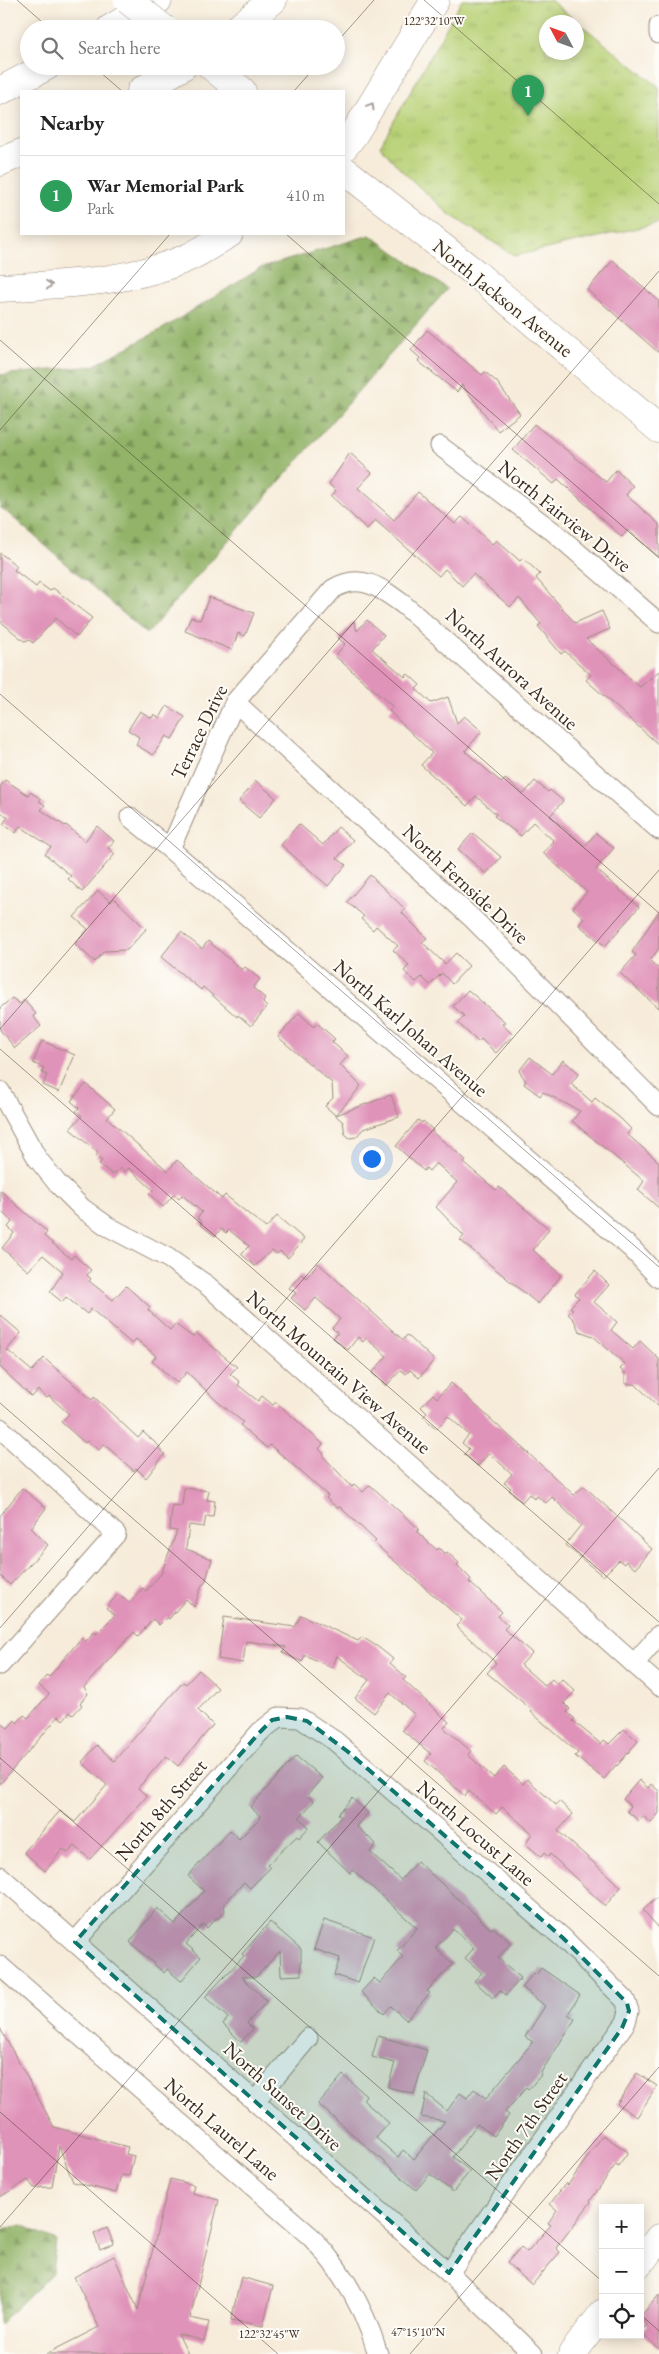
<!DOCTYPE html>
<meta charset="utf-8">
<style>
body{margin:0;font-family:"EB Garamond",serif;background:#f6f6f6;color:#222}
.controls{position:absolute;right:15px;bottom:15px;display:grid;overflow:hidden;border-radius:0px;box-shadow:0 2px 12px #0003}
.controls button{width:45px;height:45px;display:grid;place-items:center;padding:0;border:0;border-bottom:1px solid #e0e0e0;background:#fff;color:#222;font:25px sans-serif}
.compass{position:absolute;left:539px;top:15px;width:45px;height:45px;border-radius:50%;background:#fff;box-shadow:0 2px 12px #0003;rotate:311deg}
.you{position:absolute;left:371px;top:1158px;width:18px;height:18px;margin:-12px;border:4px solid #fff;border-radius:50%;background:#1a73e8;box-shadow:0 0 0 8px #1a73e833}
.badge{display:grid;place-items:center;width:32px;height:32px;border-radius:50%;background:#1f6fb2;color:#fff;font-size:16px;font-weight:700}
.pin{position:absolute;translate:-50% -41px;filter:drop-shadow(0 1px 2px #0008)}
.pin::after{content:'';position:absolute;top:26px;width:18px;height:15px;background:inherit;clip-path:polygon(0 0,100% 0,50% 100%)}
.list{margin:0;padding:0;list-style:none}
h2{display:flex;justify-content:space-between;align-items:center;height:65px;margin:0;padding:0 20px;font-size:21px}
h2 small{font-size:16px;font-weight:400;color:#767676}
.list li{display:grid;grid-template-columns:32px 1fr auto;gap:15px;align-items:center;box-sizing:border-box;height:80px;padding:0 20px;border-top:1px solid #e0e0e0}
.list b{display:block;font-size:19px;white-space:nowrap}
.list p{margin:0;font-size:16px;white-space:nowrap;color:#767676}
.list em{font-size:16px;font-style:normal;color:#767676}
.icon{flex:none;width:28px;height:28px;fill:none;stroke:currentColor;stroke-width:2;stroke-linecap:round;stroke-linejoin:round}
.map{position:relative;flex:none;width:659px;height:2354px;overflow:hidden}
.search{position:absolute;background:#fff;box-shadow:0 2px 12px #0003;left:20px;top:20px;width:325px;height:55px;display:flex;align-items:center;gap:12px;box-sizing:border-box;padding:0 18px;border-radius:28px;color:#767676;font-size:19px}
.panel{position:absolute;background:#fff;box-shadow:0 2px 12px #0003;left:20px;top:90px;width:325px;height:145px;border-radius:0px}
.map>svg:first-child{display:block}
</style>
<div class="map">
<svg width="659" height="2354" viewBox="0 0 659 2354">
<defs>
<pattern id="forest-firs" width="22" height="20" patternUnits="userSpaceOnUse" patternTransform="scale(1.25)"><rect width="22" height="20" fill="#92b367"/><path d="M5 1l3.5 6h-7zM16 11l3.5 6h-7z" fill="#789254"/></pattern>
<pattern id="park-tufts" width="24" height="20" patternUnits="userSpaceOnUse" patternTransform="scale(1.25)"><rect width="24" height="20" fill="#b8d176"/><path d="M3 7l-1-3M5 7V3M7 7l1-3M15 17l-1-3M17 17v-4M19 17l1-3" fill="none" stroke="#9fb466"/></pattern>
</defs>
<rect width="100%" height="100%" fill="#fdfcf7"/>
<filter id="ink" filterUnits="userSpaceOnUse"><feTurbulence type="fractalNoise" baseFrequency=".02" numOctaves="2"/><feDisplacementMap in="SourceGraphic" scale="10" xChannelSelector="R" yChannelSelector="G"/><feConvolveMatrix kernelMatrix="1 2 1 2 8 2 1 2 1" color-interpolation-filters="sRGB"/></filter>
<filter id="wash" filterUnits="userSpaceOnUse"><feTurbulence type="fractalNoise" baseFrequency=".0096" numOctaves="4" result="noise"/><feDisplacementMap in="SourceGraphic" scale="20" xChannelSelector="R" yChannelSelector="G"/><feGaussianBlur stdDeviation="1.12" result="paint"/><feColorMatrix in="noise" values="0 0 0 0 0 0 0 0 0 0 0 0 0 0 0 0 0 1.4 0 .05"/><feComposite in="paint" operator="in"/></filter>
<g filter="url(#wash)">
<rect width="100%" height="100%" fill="#f7ecda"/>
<g fill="url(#forest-firs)" stroke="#666e42">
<path d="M370,235l77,54 -300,345 -145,-126 -2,1v-134l93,-9 71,-38 97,-60z"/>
<path d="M22,2225l34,15 -4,33 -52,51v-93z"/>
</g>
<path fill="url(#park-tufts)" stroke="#7a7e4a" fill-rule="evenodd" d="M462,0h88l109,87v136l-144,33 -66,-42 -49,-45 -20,-23zM546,22h30v30h-30z"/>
<g id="blocks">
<g fill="#e093b9">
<path d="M613,260l46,41v52l-72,-63z"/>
<path d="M427,330l55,45 3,-3 12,10 23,32 -22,17 -36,-46 -5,7 -39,-31 2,-3 -9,-8z"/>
<path d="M534,424l72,58 10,-12 17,16 -7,9 33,29v33l-31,-27 -6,7 -64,-58 -4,5 -41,-34z"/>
<path d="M350,453l22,20 -14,15 36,32 24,-28 37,32 7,-7 30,27 4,-4 24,21 3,-3 17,16 -4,4 39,45 27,-12 8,18 -24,10 54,48 19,-16v74l-73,-65 5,-5 -26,-24 -4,3 -23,-28 3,-2 -22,-26 -9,9 -37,-33 -11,12 -17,-17 -6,7 -64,-56 -8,9 -36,-33 5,-5 -7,-7z"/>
<path d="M0,553l17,13 -3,4 22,17 3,-4 11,8 3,-3 39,30 -15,19 -21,-19 -23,25 -4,-3 -5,1 -24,-20z"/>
<path d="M209,597l45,16 -9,23 -7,-3 -6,17 -47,-19 6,-14 9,3z"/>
<path d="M367,620l17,15 -12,14 33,28 3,-3 12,11 -4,4 15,14 17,-6 9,26 7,-7 18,15 -17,20 37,32 3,-4 19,15 11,-13 13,11 2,-2 13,11 -13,15 35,30 11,-13 18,15 -18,21 43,38 -34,39 -26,-21 5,-7 -11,-10 14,-16 -44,-39 11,-12 -21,-19 -12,14 -27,-20 2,-2 -20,-18 -9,10 -46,-41 11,-12 -43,-42 4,-4 -58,-51 10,-12 -7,-6 16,-17 3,10z"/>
<path d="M167,706l18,11 -13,22 -6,-3 -13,19 -17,-10 3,-8 -11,-7 12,-19 12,7 2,-4 6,4z"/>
<path d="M5,780l23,15 2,-3 11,7 -2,2 6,4 -4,5 24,16 1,-1 19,16 12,-15 17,15 -6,7 7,6 -33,38 -14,-13 3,-3 -26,-22 6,-7 -31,-21 -4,7 -13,-9 5,-7 -8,-5v-25z"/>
<path d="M256,781l20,17 -17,20 -20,-17z"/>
<path d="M299,824l24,21 15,-18 15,13 -16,18 9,7 -18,21 -47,-41z"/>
<path d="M473,833l28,24 -15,17 -28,-25z"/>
<path d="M370,875l35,34 -3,4 25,25 -5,4 23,22 11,-11 13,13 -17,18 -10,-11 -12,12 -8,-8 -6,5 -12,-11 5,-6 -16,-15 5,-4 -22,-20 -3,4 -12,-11 3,-3 -17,-14z"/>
<path d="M98,891l13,11 3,-4 32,31 -19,21 -23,1 -9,11 -20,-18 13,-15 -14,-12z"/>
<path d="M659,911v37l-9,13 9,8v40l-39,-36 16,-18 -4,-3z"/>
<path d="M181,932l21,17 6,-8 34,29 3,-3 15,12 -7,9 12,10 -2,5 4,4 -16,19 -13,-11 -1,2 -34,-30 -2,3 -40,-33z"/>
<path d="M468,990l37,32 -3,2 11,11 -17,18 -15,-14 -3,3 -20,-19 6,-7 -11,-10z"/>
<path d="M12,998l8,6 4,-4 12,14 -3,2 8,10 -26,22 -15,-18v-22z"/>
<path d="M299,1013l15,14 3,-4 18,16 -3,3 16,14 -8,9 21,21 -25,29 55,-20 8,22 -36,12 -7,8 -6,1 -5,-4 -2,-12 -18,-16 8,-8 -1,-15 -54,-46z"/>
<path d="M42,1041l33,14 -16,37 -16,-7 4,-10 -5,-2 2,-5 -11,-5z"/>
<path d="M530,1057l22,17 11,-14 16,13 -8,11 21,18 3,-4 25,20 11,11 -4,5 32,28v46l-21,-18 6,-9 -72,-60 8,-10 -37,-19 -3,4 -16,-12 2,-3 -7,-10z"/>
<path d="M86,1084l29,25 -8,9 61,53 9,-11 45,39 3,-4 41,33 11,-12 27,23 -16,19 -8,-7 -3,3 -5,-4 -17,16 -14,-12 8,-8 -20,-16 -3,3 -5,-4 -6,7 -15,-12 2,-2 -5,-4 5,-6 -20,-17 -3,4 -5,-5 -11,13 -14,-13 4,-4 -24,-22 -4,4 -5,-4 -7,7 -14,-11 3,-3 -6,-5 2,-3 -28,-24 12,-13 -6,-5 3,-3 -8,-7z"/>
<path d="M418,1120l4,3 1,-2 10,9 -1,2 34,28 -2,3 32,27 3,-3 50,42 -16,21 27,24v3l-22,27 -78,-64 4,-4 -28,-29 21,-25 -21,-19 -7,8 -3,-3 -2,3 -28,-25z"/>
<path d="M0,1190l47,42 -3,4 27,23 3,-4 17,15 -4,5 4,4 -2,2 24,19 13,-14 24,21 -2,3 22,20 5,-6 18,13 3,-4 41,34 -7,7 10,8 -2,3 20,16 4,-5 11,9 3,-3 47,42 -4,5 5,5 -1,2 29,31 2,-3 9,8 7,-7 49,44 -2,3 20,18 2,-2 6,6 2,-2 12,11 -2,2 14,14 -2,3 33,30 -4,4 10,9 -4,4 28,24 -11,12 24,21 7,-7 5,5 5,-5 13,12 -11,12 6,6 -3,3 8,7 -2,2 28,23 3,-4 5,4 15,-15 14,12 -21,25 -1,-1 -12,14 -29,-23 3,-3 -47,-41 1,-2 -45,-37 9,-10 -40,-37 6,-6 -88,-77 2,-2 -36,-34 -3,1 -11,-10 2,-2 -21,-19 -37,-32 -3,3 -27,-23 3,-3 -25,-20 -31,-30 -10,11 -25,-22 4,-5 -20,-17 -4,5 -41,-35 -4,5 -21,-17 -4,5 -12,-10 13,-20 -20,-17 -15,16 -26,-23 12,-15 -6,-6 4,-5 -12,-12z"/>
<path d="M318,1263l85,77 4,-5 27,25 -15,18 -9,-8 -4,4 -5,-4 -15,16 -14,-13 15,-17 -21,-18 -3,4 -5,-5 -10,13 -15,-12 5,-5 -6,-5 8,-9 -24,-21 -11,12 -14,-12 5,-5 -7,-5 12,-14 5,4z"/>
<path d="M595,1271l14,14 -15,17 23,20 -6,8 22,19 7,-8 19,18v48l-24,-23h-10v-11l-5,-4 5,-5 -32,-28 -14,-5 -5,-11 -6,-6 5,-5 -3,-2 9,-9 -4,-4z"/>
<path d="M0,1315l21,18 -14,17 25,21 12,-13 48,42 2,-3 44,41 5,-6 17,15 -1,2 6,5 -19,24 -10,-10 -2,3 -30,-27 -5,6 -12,-9 -2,2 -24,-21 8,-8 -20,-18 -2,2 -9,-8 -6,7 -32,-30z"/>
<path d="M451,1383l123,112 10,-9 68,63 -17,20 -9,-8 -2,3 -5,-4 -16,16 -38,-31 16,-20 -29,-28 -6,6 -9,-7 -2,3 -6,-5 -7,8 -13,-12 2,-2 -7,-5 8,-9 -23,-21 -11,13 -14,-12 5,-5 -7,-6 7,-8 -21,-19 -11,13 -14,-12 4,-4 -6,-6 12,-13 4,4z"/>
<path d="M22,1488l24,20 -15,20 17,17 -38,40 -10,-10v-59z"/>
<path d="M184,1488l25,3 -2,9 8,1 -2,16 -7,-1 -2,11 -15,-2 -3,24 26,10 -7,24 -3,2 -8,22 -8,-8 -17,20 -2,-2 -8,8 -6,-6 -15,17 -4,-4 -50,55 4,7 -8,9 2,2 -9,10 -3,-3 -7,8 -4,-4 -59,68v-62l8,6 7,-8 2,3 7,-8 4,3 21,-24 -10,-9 8,-10 2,2 33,-40 4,4 8,-9 2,2 19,-19 -9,-7 12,-14 11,9 14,-15 3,3 15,-17 16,-43 -7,-1 2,-25 10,1z"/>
<path d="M301,1615l57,26 4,-4 16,10 15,12 -3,4 16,14 -3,3 46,42 -5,6 27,23 -3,4 26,23 10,-11 19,17 4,-5 29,26 3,-4 14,13 -15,17 63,56 -16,19 -55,-52 -2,3 -4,-4 -3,4 -15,-13 6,-11 -30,-26 -6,7 -27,-23 -4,5 -40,-35 6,-7 -29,-24 13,-15 -25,-22 -16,20 -19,-15 14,-18 -32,-24 -5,12 -27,-13 -3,7 -19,-9 3,-6 -40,-6 -3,22 -25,-4 6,-42 71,10z"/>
<path d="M199,1670l19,18 -20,22 15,15 -35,41 -12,-10 -28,32 9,8 -57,63 -15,-13 -7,7 -5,-4 -18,22 -21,-19 36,-41 15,11 32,-37 -25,-23 15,-17 17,16 69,-79 3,2z"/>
<path d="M296,1756l26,22 -15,17 7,6 -15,17 10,9 -10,11 -2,-2 -30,29 3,3 -20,20 -6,-6 -20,22 1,7 -6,7h-3l-9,10 -4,-4 -17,20 15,13 -20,24 -14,-12 -3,4 -34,-31 27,-34 18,16 29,-33 -16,-15 42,-46 9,9 22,-22 -11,-10z"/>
<path d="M639,1780l9,8 3,-4 8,7v22l-8,10 -8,-7 -4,5 -12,-10 4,-5 -8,-7z"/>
<path d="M352,1798l16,15 -12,13 20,18 -6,8 31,28 16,-19 74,68 2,-2 18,16 -13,15 23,20 -15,17 -6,-5 -7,8 -19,-17 8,-8 -17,-15 9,-10 -21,-19 -18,19 18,16 -26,27 3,2 -24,27 -15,-14 -7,8 -23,-22 13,-14 6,5 23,-26 -6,-6 20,-23 -64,-58 -3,3 -32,-31 23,-25 -3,-3z"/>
<path d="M659,1896v32l-16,-18z"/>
<path d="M324,1920l50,17 -16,46 -24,-8 6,-17 -26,-9z"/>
<path d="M270,1922l31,27v26l-20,1 -1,-25 -24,26h-14l25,24 -20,22 6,6 -12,13 -18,-18 5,-6 -23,-21 39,-41 -2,-2z"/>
<path d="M541,1968l39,27 -12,19 7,5 -35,55 1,1 -13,15 -2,-2 -21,24 4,3 -15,21 -17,-12 -24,33 17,14 -17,21 -23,-18 -14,16 -98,-86 25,-29 23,20 -3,5 26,23 -13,15 22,19 5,-7 11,9 31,-38 -24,-4 5,-23 21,17 13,-18 7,5 7,-9 12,9 47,-56 -8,-5 20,-31 -23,-19 12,-14 2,2z"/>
<path d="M0,2028l54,99 74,20 -2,7 8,2 -5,20 -8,-1 -5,18 -43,-11 -14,-36 -7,41 -18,1 -6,-8 -28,17z"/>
<path d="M378,2036l49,14 -13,44 -26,-7 7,-24 -23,-6z"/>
<path d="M637,2073l20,13 -20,31 -20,-13z"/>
<path d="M603,2135l25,17 -10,14 -2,-2 -26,37 1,1 -35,46 4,4 -28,33 -25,-22 14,-16 6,5 24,-27 -3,-2 9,-13 -7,-6 16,-21 2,2z"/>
<path d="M170,2179l24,6 -2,8 27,7 -29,118 19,4 -5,19 -26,-7 10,20h-142l53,-27 -25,-50 40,-21 24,54z"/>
<path d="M107,2228l7,16 -14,6 -6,-16z"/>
<path d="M241,2277l32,9 -10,40 -32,-6z"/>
<path d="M659,2295v54l-19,-17 7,-7 -7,-8z"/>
</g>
</g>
</g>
<g filter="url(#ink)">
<use href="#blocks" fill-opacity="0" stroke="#998b7c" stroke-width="1"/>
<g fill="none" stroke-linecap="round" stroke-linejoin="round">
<defs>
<g id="street">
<path d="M659,26v8"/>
<path d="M440,446l115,87 104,90"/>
<path d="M235,702l238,217 186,187"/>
<path d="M130,817l40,32 463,401 26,28"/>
<path d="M170,849l65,-147 98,-113c28,-17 48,-1 71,16l255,225"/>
<path d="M0,1091l37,67 20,25 25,25 25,18 61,32 40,28 451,400"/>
<path d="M0,1428l116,106 -116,131"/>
<path d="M634,1664l25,-29"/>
<path d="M0,1876l449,397 84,81"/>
<path d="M75,1942l185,-210 19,-15 21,1 35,23 228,197 62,62 4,11 -3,11 -177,251"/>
<path d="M0,1966l311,271c32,34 54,72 67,117"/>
<path d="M255,2101l53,-63"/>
</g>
<g id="secondary">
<path d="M640,2263l19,-25"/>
<path d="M572,2354l31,-41"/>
</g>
<g id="primary">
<path d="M211,66l31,25"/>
<path d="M344,170l131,103 184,156"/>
</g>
<g id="highway">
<path d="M110,29l48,-29"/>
<path d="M237,29l36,-29"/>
<path d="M0,91l47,-25"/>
<path d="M141,91l42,-25"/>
<path d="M344,147l10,-13 81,-134"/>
<path d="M0,162l21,-9"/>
<path d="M0,288c63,-4 131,-5 189,-31 14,-6 27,-16 40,-23"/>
</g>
</defs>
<use href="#street" stroke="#998b7c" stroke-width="21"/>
<use href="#secondary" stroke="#998b7c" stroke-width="29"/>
<use href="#primary" stroke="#998b7c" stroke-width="29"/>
<use href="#highway" stroke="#998b7c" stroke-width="29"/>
<use href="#street" stroke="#fff" stroke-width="19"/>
<use href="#secondary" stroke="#fff" stroke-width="28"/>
<use href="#primary" stroke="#fff" stroke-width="28"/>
<use href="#highway" stroke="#fff" stroke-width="28"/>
<defs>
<path id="primary-bridge" d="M128,0l36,29"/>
</defs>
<use href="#primary-bridge" stroke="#998b7c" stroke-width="29" stroke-linecap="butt"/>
<use href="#primary-bridge" stroke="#fff" stroke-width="28"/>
</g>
<defs><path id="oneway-chevron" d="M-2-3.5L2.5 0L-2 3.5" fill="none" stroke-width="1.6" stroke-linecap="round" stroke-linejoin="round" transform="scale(1.25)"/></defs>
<g stroke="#a79f9a">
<use href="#oneway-chevron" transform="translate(371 106) rotate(-59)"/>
<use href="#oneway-chevron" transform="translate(49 285) rotate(-4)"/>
</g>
</g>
<path fill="#0f766e" fill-opacity="0.2" stroke="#0f766e" stroke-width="4" stroke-dasharray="10 6" stroke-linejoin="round" d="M287,1717l20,4 40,30 216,187 64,65 2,8 -7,17 -173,245 -374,-331 185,-210 12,-12z"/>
<path fill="none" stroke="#3b2a1e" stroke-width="1" stroke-opacity="0.45" d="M17,0l33,29M424,0l235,204M336,43l38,-43M93,66l29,25M294,91l22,-25M286,234l373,324M0,340l659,573M0,430l170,-196M0,694l659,573M0,1029l659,-758M0,1049l659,573M0,1403l659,573M0,1628l659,-758M0,1758l603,524M0,2112l278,242M0,2227l659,-759M640,2314l19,17M410,2354l249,-287"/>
<g text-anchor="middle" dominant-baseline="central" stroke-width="4" stroke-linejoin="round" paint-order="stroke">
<g font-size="20" fill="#3b2a1e" stroke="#fdfcf7">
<text transform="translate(503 298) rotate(39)">North Jackson Avenue</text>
<text transform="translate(565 516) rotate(39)">North Fairview Drive</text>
<text transform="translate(512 669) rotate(42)">North Aurora Avenue</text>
<text transform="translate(199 732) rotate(-64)">Terrace Drive</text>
<text transform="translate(466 884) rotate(43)">North Fernside Drive</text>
<text transform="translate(411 1028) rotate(41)">North Karl Johan Avenue</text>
<text transform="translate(339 1372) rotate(41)">North Mountain View Avenue</text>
<text transform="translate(161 1810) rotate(-49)">North 8th Street</text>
<text transform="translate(476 1833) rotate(41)">North Locust Lane</text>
<text transform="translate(283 2096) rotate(42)">North Sunset Drive</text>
<text transform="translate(526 2126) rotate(-55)">North 7th Street</text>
<text transform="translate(222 2129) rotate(41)">North Laurel Lane</text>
</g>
</g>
<g font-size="12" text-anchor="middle" fill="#3b2a1e" stroke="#fdfcf7" stroke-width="4" stroke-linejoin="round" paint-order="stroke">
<text x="434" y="25">122°32'10"W</text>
<text x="418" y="2336">47°15'10"N</text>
<text x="269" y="2338">122°32'45"W</text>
</g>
</svg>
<div class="controls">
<button>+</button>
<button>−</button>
<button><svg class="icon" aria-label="locate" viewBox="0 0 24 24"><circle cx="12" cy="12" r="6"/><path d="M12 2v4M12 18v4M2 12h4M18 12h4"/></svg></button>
</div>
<svg class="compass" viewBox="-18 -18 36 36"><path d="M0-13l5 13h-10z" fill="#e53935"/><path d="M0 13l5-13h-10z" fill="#767676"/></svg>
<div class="you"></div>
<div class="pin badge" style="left:528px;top:116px;background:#2e9e5b">1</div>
<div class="search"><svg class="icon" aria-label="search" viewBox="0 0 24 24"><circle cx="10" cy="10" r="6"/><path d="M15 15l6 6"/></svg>Search here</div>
<section class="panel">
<h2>Nearby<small></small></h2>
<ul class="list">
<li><span class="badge" style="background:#2e9e5b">1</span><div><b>War Memorial Park</b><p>Park</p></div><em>410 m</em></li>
</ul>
</section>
</div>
